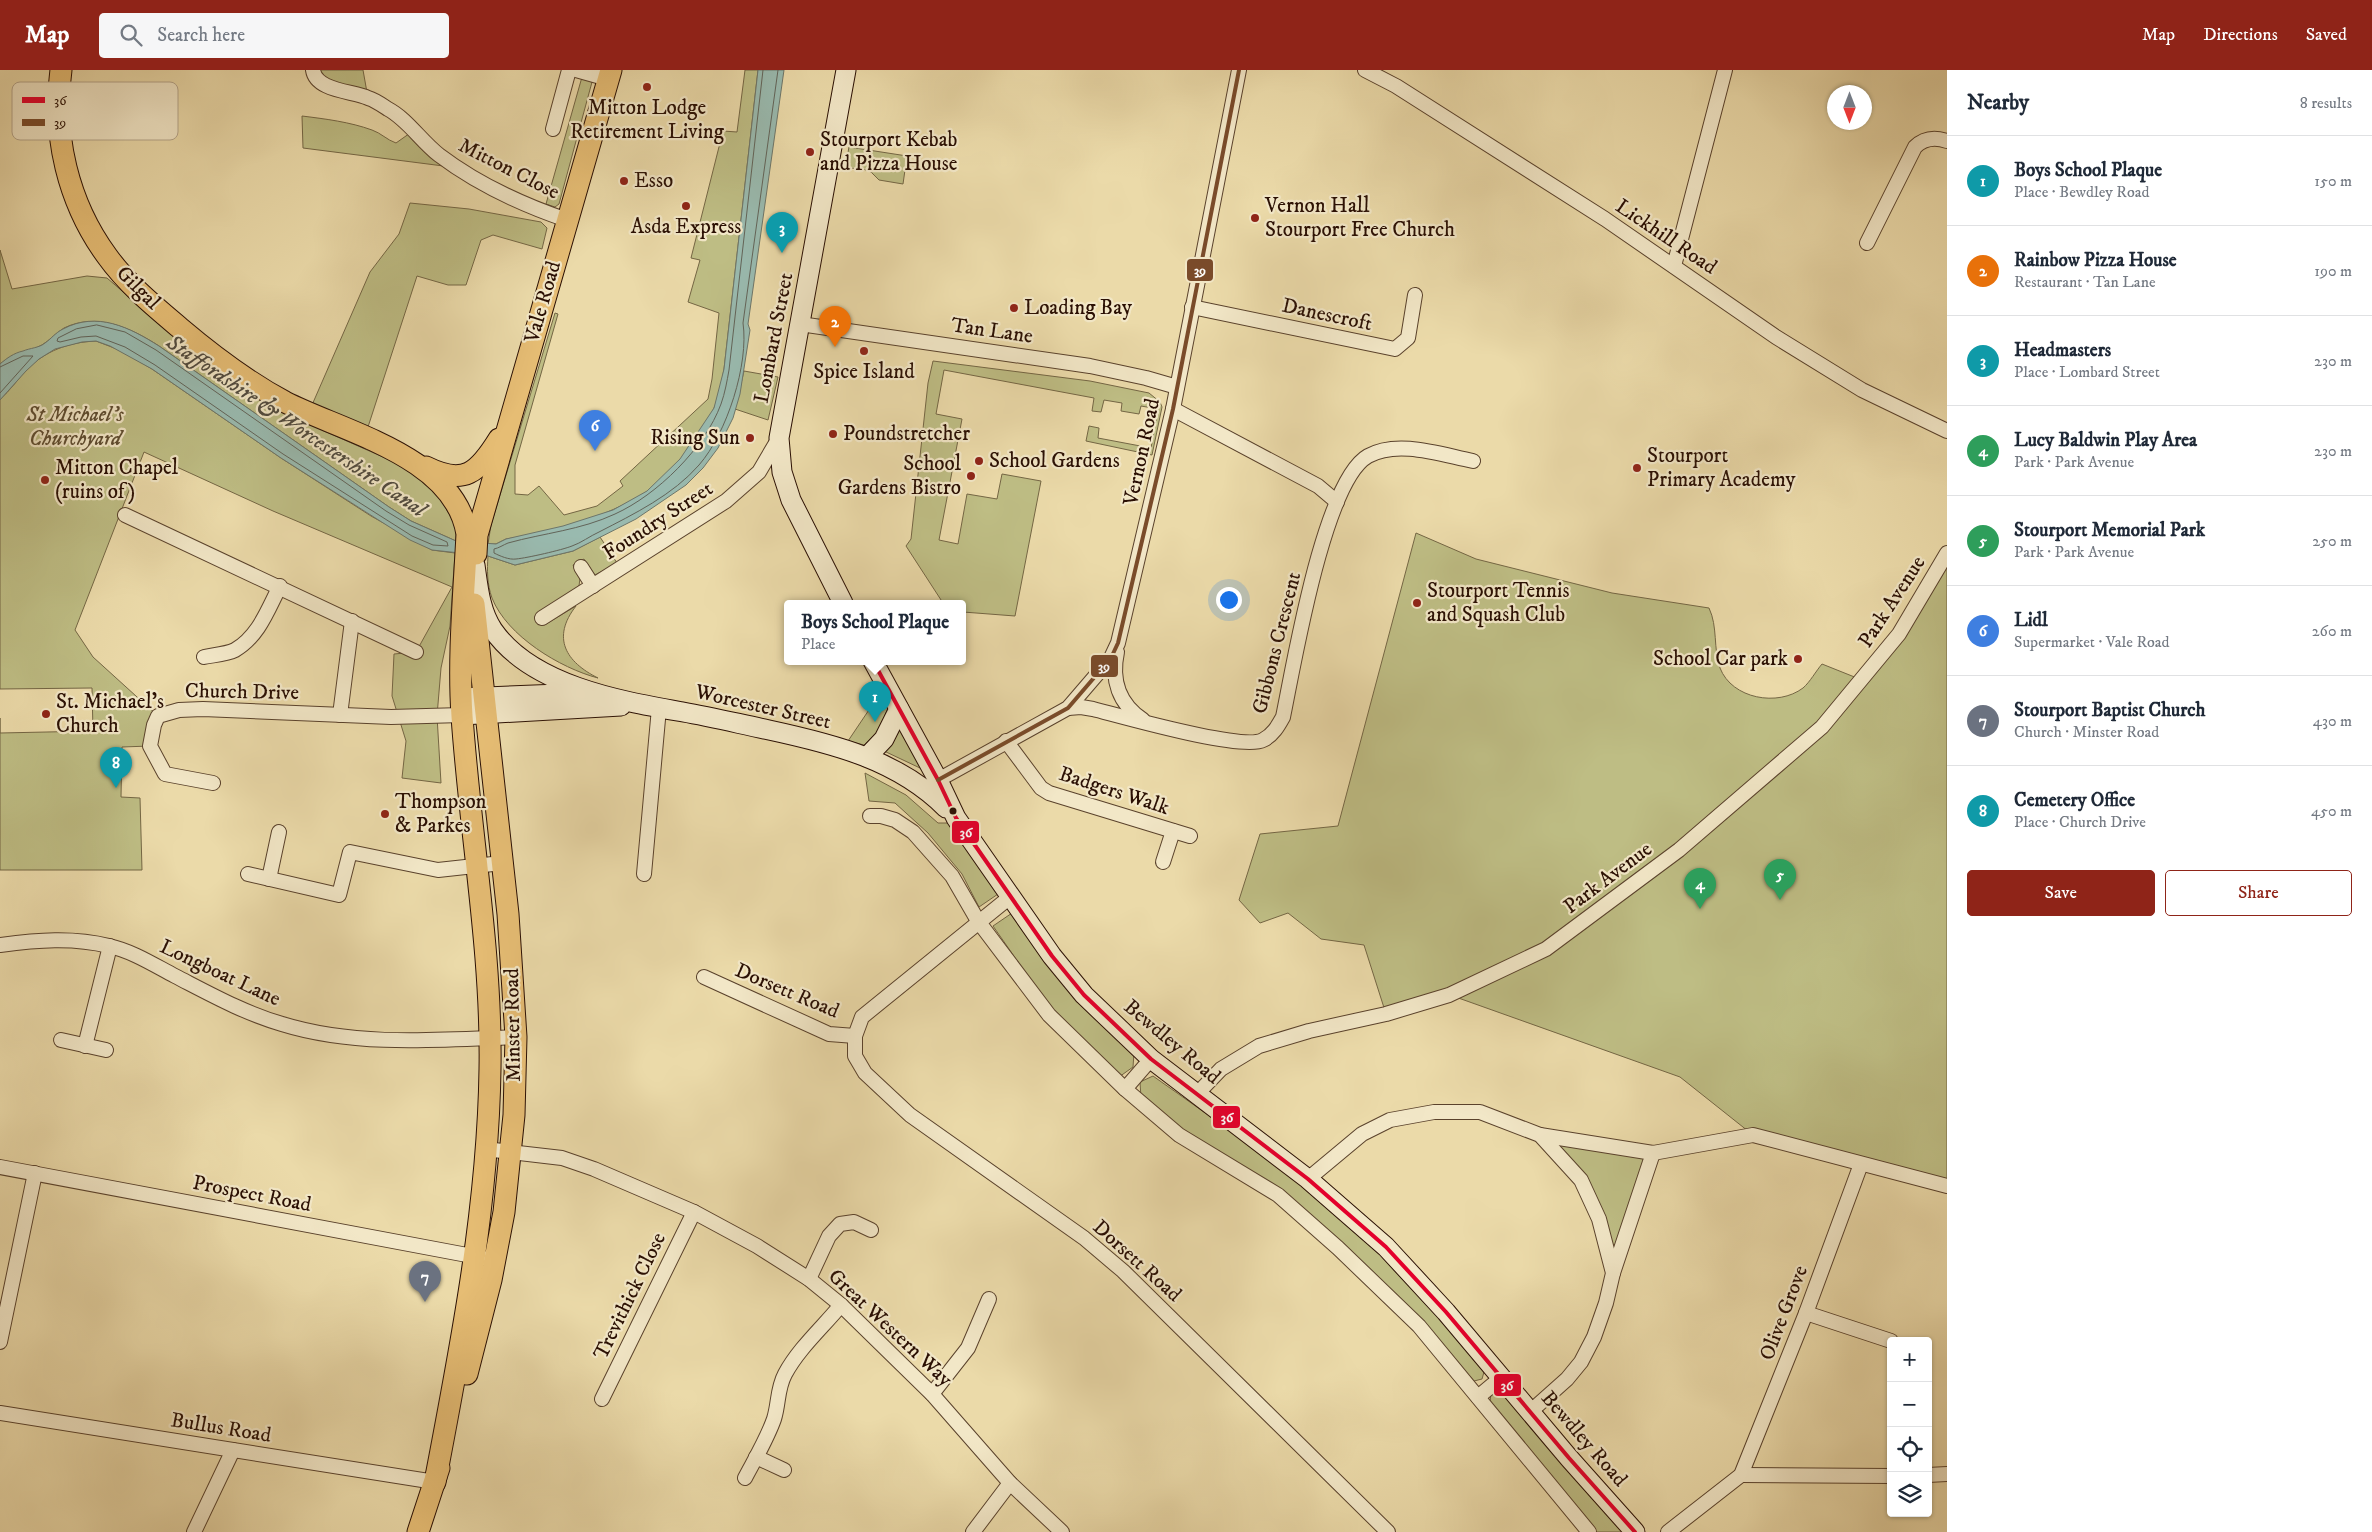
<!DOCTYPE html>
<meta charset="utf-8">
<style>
body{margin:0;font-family:"IM FELL DW Pica",serif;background:#f6f6f7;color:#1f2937}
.controls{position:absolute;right:15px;bottom:15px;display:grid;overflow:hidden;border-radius:5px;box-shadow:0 1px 4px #0004}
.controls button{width:45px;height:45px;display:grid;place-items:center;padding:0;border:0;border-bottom:1px solid #e0e1e3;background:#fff;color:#1f2937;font:25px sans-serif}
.compass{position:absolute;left:1827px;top:15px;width:45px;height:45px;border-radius:50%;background:#fff;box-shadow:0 1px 4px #0004;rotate:180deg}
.you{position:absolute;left:1228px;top:529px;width:18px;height:18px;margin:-12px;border:4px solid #fff;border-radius:50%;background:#1a73e8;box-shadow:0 0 0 8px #1a73e833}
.badge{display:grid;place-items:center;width:32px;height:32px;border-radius:50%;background:#8f2418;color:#fff;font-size:16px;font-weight:700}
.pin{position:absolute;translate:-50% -41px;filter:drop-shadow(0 1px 2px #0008)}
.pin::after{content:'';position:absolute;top:26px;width:18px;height:15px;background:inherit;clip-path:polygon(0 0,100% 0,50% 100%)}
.popup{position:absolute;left:784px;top:530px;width:182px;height:65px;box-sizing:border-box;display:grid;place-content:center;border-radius:5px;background:#fff;filter:drop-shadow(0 1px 4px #0005);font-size:16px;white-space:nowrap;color:#747a83}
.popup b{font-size:19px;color:#1f2937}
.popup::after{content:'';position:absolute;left:50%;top:100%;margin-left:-10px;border:10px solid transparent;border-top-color:#fff}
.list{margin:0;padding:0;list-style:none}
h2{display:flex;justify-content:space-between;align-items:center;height:65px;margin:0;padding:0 20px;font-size:21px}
h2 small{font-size:16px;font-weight:400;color:#747a83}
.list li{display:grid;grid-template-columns:32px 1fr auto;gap:15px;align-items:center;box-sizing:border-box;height:90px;padding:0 20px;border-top:1px solid #e0e1e3}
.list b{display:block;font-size:19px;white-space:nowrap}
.list p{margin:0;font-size:16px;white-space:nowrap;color:#747a83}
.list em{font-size:16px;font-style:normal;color:#747a83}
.actions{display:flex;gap:10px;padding:15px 20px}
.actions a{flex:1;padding:11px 0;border:1px solid #8f2418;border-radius:5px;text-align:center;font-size:18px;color:#8f2418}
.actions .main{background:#8f2418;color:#fff}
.icon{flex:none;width:28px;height:28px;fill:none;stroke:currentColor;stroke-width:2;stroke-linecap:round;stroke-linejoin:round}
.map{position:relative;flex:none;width:1947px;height:1462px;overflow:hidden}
header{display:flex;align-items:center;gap:30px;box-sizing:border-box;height:70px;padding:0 25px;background:#8f2418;color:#fff}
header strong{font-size:24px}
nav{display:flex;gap:28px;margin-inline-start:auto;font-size:18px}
.search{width:350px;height:45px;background:#f6f6f7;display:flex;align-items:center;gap:12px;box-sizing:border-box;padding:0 18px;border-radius:5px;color:#747a83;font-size:19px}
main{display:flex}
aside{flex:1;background:#fff}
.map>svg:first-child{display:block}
</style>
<header>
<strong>Map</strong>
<div class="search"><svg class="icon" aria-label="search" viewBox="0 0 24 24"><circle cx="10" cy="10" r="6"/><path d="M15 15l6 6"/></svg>Search here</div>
<nav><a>Map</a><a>Directions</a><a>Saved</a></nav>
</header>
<main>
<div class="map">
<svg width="1947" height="1462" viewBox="0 0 1947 1462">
<rect width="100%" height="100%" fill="#ebdaa9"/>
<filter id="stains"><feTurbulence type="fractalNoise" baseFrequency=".004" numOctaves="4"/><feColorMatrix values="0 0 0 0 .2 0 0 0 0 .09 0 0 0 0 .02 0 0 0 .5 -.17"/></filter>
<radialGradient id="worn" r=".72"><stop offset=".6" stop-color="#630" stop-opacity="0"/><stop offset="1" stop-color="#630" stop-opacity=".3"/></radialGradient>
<g fill="#bebd84" stroke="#746644">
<path d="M313,0h50l5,28 -29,-8z"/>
<path d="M745,0h13l-34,299c-2,11 -4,23 -8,34 -10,28 -44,72 -70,89 -41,26 -92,40 -140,47l-10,5h-8l3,-19 64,-212 3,1 -43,151v29l13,1 11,-9 25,29 33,-9 26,-20 -3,-5 88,-82 4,-20 7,-66 -31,-11 12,-42 -9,-2 32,-127 14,1z"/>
<path d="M582,7l10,5 -33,122 -4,3 -9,-3z"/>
<path d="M302,46c24,3 48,6 70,14 9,3 15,10 24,13l17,-12 46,37 -156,-20z"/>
<path d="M849,77l58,9 -4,28 -24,-4 -8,-8 -8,-3 -18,-1z"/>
<path d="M410,133l59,6 72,13 6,6 -5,21 -49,-14 -12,5 -15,45h-18l-31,-9 -50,154 -55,-25 58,-133 29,-38z"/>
<path d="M0,180l12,39 75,-13 20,2 79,68 136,84 79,35 35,26 20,35v15l-45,-20 -22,-14 -230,-161c-28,-18 -62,-34 -95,-18 -8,5 -14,12 -22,17 -15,8 -25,6 -42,19z"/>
<path d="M96,271l26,10 30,18 129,89 90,58 61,34 23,3 -5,73 -9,42 -4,48 4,67 -39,-5 4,-37 -14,-45 2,-42 22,-2 36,-65 -179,-76 -129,-59 -69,178 18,27 65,59 -8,30 -28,1 -1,50 19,1 2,72h-142v-152v15l93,-2 -1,-43 -92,1v-290c10,-8 17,-19 26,-29 19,-19 43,-28 70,-29z"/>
<path d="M933,291l157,20 59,12 11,9 2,5 -10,48 -66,-14 3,-15 10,2 -1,10 53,10 7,-39 -17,-3 -2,8 -18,-3 1,-8 -18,-3 -3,12 -9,-1 2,-13 -150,-28 -8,44 26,5 -23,121 19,4 9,-50 30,5 5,-25 39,7 -26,135 -52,-4 -1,-9h-19l-37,-57 5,-7 17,-156z"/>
<path d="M744,301l34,6 -10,43 -33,-11z"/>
<path d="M1416,463l60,26 136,34 97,15c9,19 4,40 11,60 12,31 58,39 83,20 7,-6 13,-17 19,-24l40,16 85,-127v633l-194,-51 -73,-58 -230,-82 -64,19 -22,-69 -43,-6 -33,-26 -28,10 -21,-23 21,-66 78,-8z"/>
<path d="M600,467l17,26 -22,12 -11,-16 -11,6 7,13 -1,8 -40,27 7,11 30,-18c-25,32 -10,56 22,72 -38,-10 -91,-42 -106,-80 -5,-14 -5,-28 -4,-42l27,9 58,-14z"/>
<path d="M881,622l8,13 -10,26 -15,14 -16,-4z"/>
<path d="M901,658l19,39v1l-36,-17 7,-6z"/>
<path d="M865,703l41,22 32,28h16l47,69 -22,15 -17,-33 -34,-41 -33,-30 -26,-2z"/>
<path d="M1015,841l119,142 -1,14 -14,10 -66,-65 -60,-86z"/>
<path d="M1153,1006c78,55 156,110 226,174 39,36 72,81 105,122l-2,7 -8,2 -52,-58 -81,-78 -159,-114 -41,-33 -1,-16z"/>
<path d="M1540,1065l113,18 -40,120 -32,-93z"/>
<path d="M1503,1321l126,141h-34l-105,-129 1,-11z"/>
</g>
<path fill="#99baaf" stroke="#6d766a" d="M758,0h26l-36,254 2,6 -10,64 -7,24 -15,30 -15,20 -17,17 -50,34 -63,32 -58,14 -27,-9 -56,-6 -22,-10 -129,-82 -129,-89 -42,-23 -14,-5 -14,1 -27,7 -16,10 -13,12 -26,29v-36c7,-6 14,-11 23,-13 7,-3 16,-3 22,-8 6,-4 10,-10 18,-14 34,-18 66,-2 96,17l230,161 22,14 45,20 40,3 10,-5 57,-13 50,-16 34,-19 33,-32 34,-51 10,-39z"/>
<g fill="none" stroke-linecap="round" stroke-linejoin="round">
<g stroke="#626459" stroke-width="1">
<path d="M763,0l-34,300c-2,11 -4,23 -8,34 -16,44 -64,91 -106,110 -34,16 -71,19 -107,29 -5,2 -9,5 -14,6v4c6,3 15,7 22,6 11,-1 46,-9 56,-13 9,-3 18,-10 27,-14 35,-18 74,-37 100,-67 28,-32 50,-101 44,-142l35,-253"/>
<path d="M97,255l28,7 31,18 230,161 23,14 38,17 1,4 -15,-1 -21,-9 -129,-82 -128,-89 -30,-18 -29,-11 -15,1 -21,5 -3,-1 1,-3 18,-9z"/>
<path d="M0,297l23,-11h10l-33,37"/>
</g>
<defs>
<g id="street">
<path d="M313,0c3,21 40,21 55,28 7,2 14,7 20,11 19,10 33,32 51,46 37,28 84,50 128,65"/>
<path d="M576,0l32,9"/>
<path d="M1365,0l31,16 209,133 171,118 86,53 85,41"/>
<path d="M553,59l16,-59"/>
<path d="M1867,173l48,-96c9,-9 20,-10 32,-6"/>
<path d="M1674,196l51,-196"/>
<path d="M1192,237l203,42 13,-11 7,-43"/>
<path d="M800,254l290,42 56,12 31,9"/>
<path d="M1173,339l145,77 19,16"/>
<path d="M125,445l291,137"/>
<path d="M581,497l12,19"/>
<path d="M542,548l184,-117 33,-29 20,-34"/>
<path d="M1117,582c-6,28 2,52 26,68"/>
<path d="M204,587c10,-2 23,-3 31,-7 24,-14 33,-41 45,-64"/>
<path d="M1068,638l13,-1 12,2c28,7 149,42 170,31 10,-5 15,-14 20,-23 11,-53 41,-236 85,-261 30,-17 74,-1 105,5"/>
<path d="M340,645l12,-94"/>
<path d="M1006,671l35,47 8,5 141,43"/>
<path d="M938,710l130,-72 43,-50 7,-15 55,-234 66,-339"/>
<path d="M213,713l-48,-9 -15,-28 4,-21 4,-9 21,-6 24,-1 188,8 71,-2"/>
<path d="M870,746h11l14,4 18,12 39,44 26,45 71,94 76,74 54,46 99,60 60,53 81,78 170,206"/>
<path d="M1163,792l10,-31"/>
<path d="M248,804l91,21 11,-43 88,18 64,-7"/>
<path d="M644,804l15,-166"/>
<path d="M269,809l10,-47"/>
<path d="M1010,827l-148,120 -7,19v20l10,17 45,42 174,123 39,33 265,261"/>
<path d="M0,875c37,-5 73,-8 109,1 23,5 45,19 66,30 35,18 69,37 107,48 74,23 157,16 234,13"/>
<path d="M704,907l125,57 26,2"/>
<path d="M61,970l45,10"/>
<path d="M85,976l25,-100"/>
<path d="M1125,1019l26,-30"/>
<path d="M1197,1024l24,-25 38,-23 50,-15 77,-17 63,-19 97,-46 133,-99 143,-123 77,-93 48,-81"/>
<path d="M1540,1065l113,18 100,-18 194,51"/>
<path d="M485,1079l77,9 32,11 100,43 63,34 52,33 32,26 91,89 78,89 52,49"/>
<path d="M0,1097l483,91"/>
<path d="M1308,1109l54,-45 28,-14 44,-8h46l60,23 41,45 18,39 14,54 -7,30 -12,34 -13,25 -14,17 -37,33"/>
<path d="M1613,1203l40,-120"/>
<path d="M809,1209l20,-43 11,-12 14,-2 17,8"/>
<path d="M1806,1243l85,28"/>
<path d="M0,1272l35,-169"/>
<path d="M932,1324l36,-46 21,-49"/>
<path d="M1478,1327l24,-20"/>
<path d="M602,1329l92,-187"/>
<path d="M0,1343l435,69"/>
<path d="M756,1387l28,13"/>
<path d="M1741,1405l150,1"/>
<path d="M1928,1405l19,-1"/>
<path d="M745,1408c10,-19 22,-39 29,-59 5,-16 3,-30 11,-45 14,-26 38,-47 56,-69"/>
<path d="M194,1462l39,-82"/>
<path d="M973,1462l37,-49"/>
<path d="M1668,1462l73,-57 65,-162 55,-149"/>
</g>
<g id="secondary">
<path d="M475,495c3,21 5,46 18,65 39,56 128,71 190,82 29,5 57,12 86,18 65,14 129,30 177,78"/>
<path d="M843,533l-52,-103 -9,-28 -3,-34 67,-368"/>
<path d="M873,591l65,119 18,38 96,138 32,39 67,64 157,120 78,68 60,65 123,146 66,74"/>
<path d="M461,628l124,-5"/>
<path d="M462,645l159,-9"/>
<path d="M867,687l17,-18 15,-30"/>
</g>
<g id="primary">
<path d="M61,0c-9,65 7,133 46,186 20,28 47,50 73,72 33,28 66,53 105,74 59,30 170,55 182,132 -3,61 -9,122 -5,182 8,118 30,235 28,353 -2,139 -29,277 -55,413"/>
<path d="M426,397c38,19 52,6 73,-28"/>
<path d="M476,484l1,-19 134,-465"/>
<path d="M467,1304l24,-94 13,-68 10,-97 2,-78 -8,-123 -34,-310"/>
<path d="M418,1462l21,-64"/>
</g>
</defs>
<use href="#street" stroke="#5a422c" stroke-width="16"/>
<use href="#secondary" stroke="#2a0f03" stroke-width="21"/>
<use href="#primary" stroke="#2a0f03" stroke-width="23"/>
<use href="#street" stroke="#f2e7c7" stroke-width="14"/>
<use href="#secondary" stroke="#f2e7c7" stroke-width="19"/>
<use href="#primary" stroke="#e6bd74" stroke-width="21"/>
<defs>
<path id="bus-1" d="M873,591l65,119 18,38 96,138 32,39 67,64 157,120 78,68 60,65 123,146 66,74"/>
<path id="bus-2" d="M938,710l130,-72 43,-50 7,-15 55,-234 66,-339"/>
</defs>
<use href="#bus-1" stroke="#f2e7c7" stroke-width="8"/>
<use href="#bus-2" stroke="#f2e7c7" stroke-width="8"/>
<use href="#bus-1" stroke="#e4002b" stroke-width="4"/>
<use href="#bus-2" stroke="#7a4b2a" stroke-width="4"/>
</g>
<g fill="#8f2418" stroke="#f2e7c7" stroke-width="2">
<circle cx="647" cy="17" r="5"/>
<circle cx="810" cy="82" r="5"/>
<circle cx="624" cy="111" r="5"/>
<circle cx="686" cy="136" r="5"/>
<circle cx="1255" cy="148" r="5"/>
<circle cx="1014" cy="238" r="5"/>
<circle cx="864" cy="281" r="5"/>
<circle cx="833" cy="364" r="5"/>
<circle cx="750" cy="368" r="5"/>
<circle cx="979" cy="391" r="5"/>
<circle cx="1637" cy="398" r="5"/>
<circle cx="971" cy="406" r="5"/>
<circle cx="45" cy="410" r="5"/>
<circle cx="1417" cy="533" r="5"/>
<circle cx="1798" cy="589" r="5"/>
<circle cx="46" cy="644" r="5"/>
<circle cx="385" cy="744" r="5"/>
</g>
<circle fill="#2a0f03" stroke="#f2e7c7" stroke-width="2" cx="953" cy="741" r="4.5"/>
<g text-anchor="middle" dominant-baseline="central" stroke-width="4.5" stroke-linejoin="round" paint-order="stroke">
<g font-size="21" fill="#2a0f03" stroke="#f2e7c7" text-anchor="start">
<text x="647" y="38" text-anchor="middle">Mitton Lodge<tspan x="647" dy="24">Retirement Living</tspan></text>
<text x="820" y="70">Stourport Kebab<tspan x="820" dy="24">and Pizza House</tspan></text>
<text x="634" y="111">Esso</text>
<text x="1265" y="136">Vernon Hall<tspan x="1265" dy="24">Stourport Free Church</tspan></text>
<text x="686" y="157" text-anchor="middle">Asda Express</text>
<text x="1024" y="238">Loading Bay</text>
<text x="864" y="302" text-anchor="middle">Spice Island</text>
<text x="843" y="364">Poundstretcher</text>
<text x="740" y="368" text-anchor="end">Rising Sun</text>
<text x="1647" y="386">Stourport<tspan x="1647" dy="24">Primary Academy</tspan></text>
<text x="989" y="391">School Gardens</text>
<text x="961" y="394" text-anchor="end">School<tspan x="961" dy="24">Gardens Bistro</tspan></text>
<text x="55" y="398">Mitton Chapel<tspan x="55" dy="24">(ruins of)</tspan></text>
<text x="1427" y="521">Stourport Tennis<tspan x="1427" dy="24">and Squash Club</tspan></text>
<text x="1788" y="589" text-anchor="end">School Car park</text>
<text x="56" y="632">St. Michael's<tspan x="56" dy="24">Church</tspan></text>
<text x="395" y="732">Thompson<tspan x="395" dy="24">&amp; Parkes</tspan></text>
</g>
<g font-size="21" fill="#2a0f03" stroke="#f2e7c7">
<text transform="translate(509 99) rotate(27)">Mitton Close</text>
<text transform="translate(1666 167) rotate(34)">Lickhill Road</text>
<text transform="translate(138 218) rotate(45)">Gilgal</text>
<text transform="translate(543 232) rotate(-74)">Vale Road</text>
<text transform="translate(1327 245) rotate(12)">Danescroft</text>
<text transform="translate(992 261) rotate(8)">Tan Lane</text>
<text transform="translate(774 268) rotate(-79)">Lombard Street</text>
<text transform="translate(1142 382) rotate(-78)">Vernon Road</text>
<text transform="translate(658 451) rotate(-33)">Foundry Street</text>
<text transform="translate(1892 532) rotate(-57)">Park Avenue</text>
<text transform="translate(1277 573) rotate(-76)">Gibbons Crescent</text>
<text transform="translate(242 622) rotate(1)">Church Drive</text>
<text transform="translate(763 637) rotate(13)">Worcester Street</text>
<text transform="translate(1114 721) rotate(18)">Badgers Walk</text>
<text transform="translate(1608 808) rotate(-37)">Park Avenue</text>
<text transform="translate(220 903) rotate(25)">Longboat Lane</text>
<text transform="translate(787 921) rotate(23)">Dorsett Road</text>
<text transform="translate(513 955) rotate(-91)">Minster Road</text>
<text transform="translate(1172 972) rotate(40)">Bewdley Road</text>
<text transform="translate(252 1124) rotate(11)">Prospect Road</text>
<text transform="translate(1137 1191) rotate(42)">Dorsett Road</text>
<text transform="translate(630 1226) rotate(-64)">Trevithick Close</text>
<text transform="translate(1784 1243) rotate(-69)">Olive Grove</text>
<text transform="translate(890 1258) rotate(43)">Great Western Way</text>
<text transform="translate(221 1358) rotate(9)">Bullus Road</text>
<text transform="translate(1584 1369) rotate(49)">Bewdley Road</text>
</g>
<g font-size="21" font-style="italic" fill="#5e4c30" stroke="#f2e7c7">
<text x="75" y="345">St Michael's<tspan x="75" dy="24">Churchyard</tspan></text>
</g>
<g font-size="22" font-style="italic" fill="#514b3f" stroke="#f2e7c7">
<text transform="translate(296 356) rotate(34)">Staffordshire &amp; Worcestershire Canal</text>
</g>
</g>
<rect x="12" y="12" width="166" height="58" rx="8" fill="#f2e7c7" stroke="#b6a68c" stroke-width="1"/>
<rect x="22" y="27" width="23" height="6" fill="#e4002b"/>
<rect x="22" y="49" width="23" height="7" fill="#7a4b2a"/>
<g font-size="14" fill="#2a0f03">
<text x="54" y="35">36</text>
<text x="54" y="57">39</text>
</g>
<g stroke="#f2e7c7" stroke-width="2">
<rect x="1186" y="188" width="28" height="24" rx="5" fill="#7a4b2a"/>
<rect x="1090" y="584" width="29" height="24" rx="5" fill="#7a4b2a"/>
<rect x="951" y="750" width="29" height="24" rx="5" fill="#e4002b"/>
<rect x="1212" y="1035" width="29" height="24" rx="5" fill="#e4002b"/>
<rect x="1493" y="1303" width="29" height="24" rx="5" fill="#e4002b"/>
</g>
<g font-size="14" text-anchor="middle" font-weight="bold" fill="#fff">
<text x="1200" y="205">39</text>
<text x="1104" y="601">39</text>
<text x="966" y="767">36</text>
<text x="1227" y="1052">36</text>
<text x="1507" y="1320">36</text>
</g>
<rect width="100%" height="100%" filter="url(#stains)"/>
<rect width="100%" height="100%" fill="url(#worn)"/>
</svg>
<div class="controls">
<button>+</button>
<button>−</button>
<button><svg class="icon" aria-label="locate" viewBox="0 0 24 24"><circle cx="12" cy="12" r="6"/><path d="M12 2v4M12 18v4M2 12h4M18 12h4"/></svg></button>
<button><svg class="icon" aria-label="layers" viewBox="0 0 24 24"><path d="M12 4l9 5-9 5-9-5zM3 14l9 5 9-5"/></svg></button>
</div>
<svg class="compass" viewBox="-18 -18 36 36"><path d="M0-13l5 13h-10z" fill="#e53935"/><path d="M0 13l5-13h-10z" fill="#747a83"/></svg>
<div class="you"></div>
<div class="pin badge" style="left:875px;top:652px;background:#0f9aa8">1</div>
<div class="popup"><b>Boys School Plaque</b>Place</div>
<div class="pin badge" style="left:835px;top:277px;background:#e8710a">2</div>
<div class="pin badge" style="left:782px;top:183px;background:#0f9aa8">3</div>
<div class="pin badge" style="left:1700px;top:839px;background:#2e9e5b">4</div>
<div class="pin badge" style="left:1780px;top:830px;background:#2e9e5b">5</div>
<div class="pin badge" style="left:595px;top:381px;background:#3f7fe0">6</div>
<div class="pin badge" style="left:425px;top:1232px;background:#6b7280">7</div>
<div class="pin badge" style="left:116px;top:718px;background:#0f9aa8">8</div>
</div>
<aside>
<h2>Nearby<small>8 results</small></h2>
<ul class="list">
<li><span class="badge" style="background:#0f9aa8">1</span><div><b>Boys School Plaque</b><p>Place · Bewdley Road</p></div><em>150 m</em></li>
<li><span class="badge" style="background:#e8710a">2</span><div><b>Rainbow Pizza House</b><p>Restaurant · Tan Lane</p></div><em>190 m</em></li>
<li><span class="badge" style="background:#0f9aa8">3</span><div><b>Headmasters</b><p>Place · Lombard Street</p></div><em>230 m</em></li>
<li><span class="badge" style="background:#2e9e5b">4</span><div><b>Lucy Baldwin Play Area</b><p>Park · Park Avenue</p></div><em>230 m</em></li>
<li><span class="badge" style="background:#2e9e5b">5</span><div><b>Stourport Memorial Park</b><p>Park · Park Avenue</p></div><em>250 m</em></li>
<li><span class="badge" style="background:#3f7fe0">6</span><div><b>Lidl</b><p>Supermarket · Vale Road</p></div><em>260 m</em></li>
<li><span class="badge" style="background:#6b7280">7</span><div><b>Stourport Baptist Church</b><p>Church · Minster Road</p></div><em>430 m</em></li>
<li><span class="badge" style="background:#0f9aa8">8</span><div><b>Cemetery Office</b><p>Place · Church Drive</p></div><em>450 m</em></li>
</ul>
<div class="actions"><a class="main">Save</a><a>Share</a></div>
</aside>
</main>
